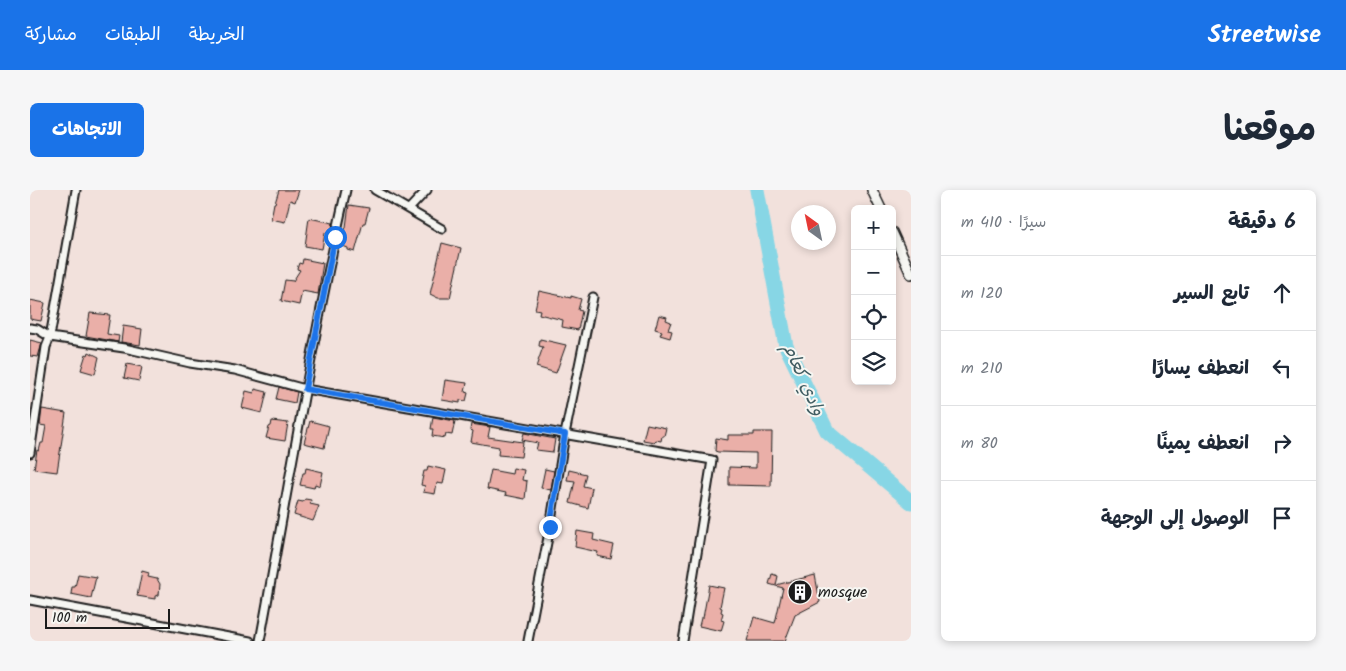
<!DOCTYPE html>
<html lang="ar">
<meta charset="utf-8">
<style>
body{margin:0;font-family:Kalam,"Playpen Sans Arabic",sans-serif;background:#f6f6f7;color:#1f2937;direction:rtl}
.controls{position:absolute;right:15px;top:15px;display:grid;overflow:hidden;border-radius:8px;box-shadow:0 2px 8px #0003}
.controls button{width:45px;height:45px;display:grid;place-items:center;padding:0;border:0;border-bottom:1px solid #e0e1e3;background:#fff;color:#1f2937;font:25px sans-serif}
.compass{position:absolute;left:761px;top:15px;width:45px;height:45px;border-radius:50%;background:#fff;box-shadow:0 2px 8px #0003;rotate:327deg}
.scale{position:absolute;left:15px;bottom:12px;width:125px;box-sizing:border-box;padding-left:5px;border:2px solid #1c1c1c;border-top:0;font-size:14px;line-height:18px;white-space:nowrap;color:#1c1c1c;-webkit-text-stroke:4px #f6f6f2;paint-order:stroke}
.stop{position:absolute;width:15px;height:15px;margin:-11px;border:4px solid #1a73e8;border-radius:50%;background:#fff}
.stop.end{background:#1a73e8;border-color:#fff;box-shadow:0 1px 5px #0008}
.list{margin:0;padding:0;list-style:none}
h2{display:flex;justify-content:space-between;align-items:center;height:65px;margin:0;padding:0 20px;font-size:21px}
h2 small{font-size:16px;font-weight:400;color:#747a83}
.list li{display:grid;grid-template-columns:32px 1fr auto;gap:15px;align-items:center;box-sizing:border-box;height:75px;padding:0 20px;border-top:1px solid #e0e1e3}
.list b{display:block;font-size:19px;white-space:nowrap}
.list em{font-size:16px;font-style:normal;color:#747a83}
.icon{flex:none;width:28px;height:28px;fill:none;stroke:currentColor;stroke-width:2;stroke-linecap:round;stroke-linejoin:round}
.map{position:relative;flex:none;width:881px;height:451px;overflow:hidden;direction:ltr;border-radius:8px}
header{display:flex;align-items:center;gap:30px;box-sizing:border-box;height:70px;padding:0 25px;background:#1a73e8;color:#fff}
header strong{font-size:24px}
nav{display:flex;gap:28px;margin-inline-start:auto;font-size:18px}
.intro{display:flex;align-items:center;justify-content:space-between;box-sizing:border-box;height:120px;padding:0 30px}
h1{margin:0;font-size:35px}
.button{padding:12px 22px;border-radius:8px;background:#1a73e8;color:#fff;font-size:18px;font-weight:700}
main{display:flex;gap:30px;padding:0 30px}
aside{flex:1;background:#fff;border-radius:8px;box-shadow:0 2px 8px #0003}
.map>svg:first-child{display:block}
</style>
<header>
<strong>Streetwise</strong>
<nav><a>الخريطة</a><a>الطبقات</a><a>مشاركة</a></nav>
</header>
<div class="intro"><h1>موقعنا</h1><a class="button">الاتجاهات</a></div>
<main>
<aside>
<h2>6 دقيقة<small>سيرًا · 410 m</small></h2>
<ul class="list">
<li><svg class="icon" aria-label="ahead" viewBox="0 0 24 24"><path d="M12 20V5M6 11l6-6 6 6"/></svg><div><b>تابع السير</b></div><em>120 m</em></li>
<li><svg class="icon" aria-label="left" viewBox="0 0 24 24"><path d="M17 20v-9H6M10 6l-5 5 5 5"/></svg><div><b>انعطف يسارًا</b></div><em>210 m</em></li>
<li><svg class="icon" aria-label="right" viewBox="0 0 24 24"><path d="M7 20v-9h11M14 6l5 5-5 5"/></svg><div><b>انعطف يمينًا</b></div><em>80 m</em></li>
<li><svg class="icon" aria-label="arrive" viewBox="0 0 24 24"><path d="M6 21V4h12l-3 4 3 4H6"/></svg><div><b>الوصول إلى الوجهة</b></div></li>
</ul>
</aside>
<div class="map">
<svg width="881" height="451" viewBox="0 0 881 451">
<rect width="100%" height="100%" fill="#f2e1dc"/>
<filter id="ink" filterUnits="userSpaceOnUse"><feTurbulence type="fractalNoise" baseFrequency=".02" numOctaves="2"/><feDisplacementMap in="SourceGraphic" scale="10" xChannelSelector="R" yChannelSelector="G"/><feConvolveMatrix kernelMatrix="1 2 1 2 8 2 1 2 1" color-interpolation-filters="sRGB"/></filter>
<g filter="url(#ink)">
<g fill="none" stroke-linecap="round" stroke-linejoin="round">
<path stroke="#87d6e5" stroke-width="15" d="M727,0l29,156 41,85 84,71"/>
</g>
<g fill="#eaafa8" stroke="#1c1c1c">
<path d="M249,0h20l-4,12 -5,-2 -5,22 -14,-3 3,-16h1z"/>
<path d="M319,15l20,3 -4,15h-2l-8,29 -7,-2v-2l-8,-3 6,-18z"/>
<path d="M279,28l24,5 -2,12 -6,-2 -3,16 -17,-3z"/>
<path d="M412,53l19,5 -11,50h-12l-8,-4z"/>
<path d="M273,69l20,4 -5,31 -16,-3 -3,14 -18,-4 4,-21 8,1 7,-11 -3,-1 2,-6 3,1z"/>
<path d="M509,101l32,7v-2l10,3 -3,11 4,1 -4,19 -16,-3 1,-7 -24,-6 1,-4 -5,-1z"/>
<path d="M0,110l15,3 -4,18 -11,-2z"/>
<path d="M60,123l20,2 -3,19 12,2 -1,6 -32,-6z"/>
<path d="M629,125l8,2 -1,3 5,2 -3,8 4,1 -2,7 -10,-3 2,-4 -7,-2z"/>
<path d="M93,136l19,3 -2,16 -19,-3z"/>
<path d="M510,149l26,6 -10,28 -20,-6 7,-20 -4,-1z"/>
<path d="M0,150l12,3 -4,14 -8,-1z"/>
<path d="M59,162l10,5 -4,17 -14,-4 5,-16 2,1z"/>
<path d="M97,174l15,3 -3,14 -15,-3z"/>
<path d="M415,190l22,3 -2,9 3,1 -2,8 -6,-1v3l-18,-3z"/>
<path d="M249,197l18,5 -2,11 -19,-4z"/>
<path d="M225,199l12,3 -5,21 -20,-5 4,-17 8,2z"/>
<path d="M12,219l24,4 -9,59 -23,-3 3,-19 2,1 2,-8h2l3,-17 -6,-1z"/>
<path d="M403,227l22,4 -3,14 -6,-1 -1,4 -13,-2 1,-7h-2z"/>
<path d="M242,231l16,2 -3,18 -19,-3 3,-11 2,-1z"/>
<path d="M280,231l19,5 -5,22 -20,-5z"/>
<path d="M441,234l19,3 -2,10 35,5 -2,15 -23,-2 1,-8 -28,-5 2,-11 -3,-1z"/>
<path d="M617,234l19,4 -2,8h-2l-1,5 -5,-1 -2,2 -11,-2z"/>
<path d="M724,242h18l-1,54 -42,-1v-18l27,1v-15l-38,-1 -3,-1 1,-13 12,2v-5h26z"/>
<path d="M494,243l31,6 -2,13 -17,-2 2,-7 -16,-3z"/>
<path d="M398,276l18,4 -3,14 -6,-1 -2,11 -12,-2 2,-6 -4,-1 3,-14h3z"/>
<path d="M276,278l17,4 -3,14 -5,-2 -1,4 -14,-3 3,-12h2z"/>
<path d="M483,278l11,2 -2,10 5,1 -2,18 -20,-4 1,-2 -19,-4 4,-19 21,4z"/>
<path d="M515,279l9,2 -3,19 -10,-2z"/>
<path d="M539,280l17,4 -3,12 9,2 -4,20 -18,-5 5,-22 -8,-1z"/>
<path d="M275,309l6,1 -1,4 9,2 -6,15 -19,-6 4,-14 5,1z"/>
<path d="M547,341l17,3 -1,6 21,5 -3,14 -14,-3 1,-4 -23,-5z"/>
<path d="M112,381l7,2 -1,4 9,2 3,5 -1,11 -4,1v3l-18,-3z"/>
<path d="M48,384l18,3 -5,21 -20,-4 1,-7h3z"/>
<path d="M742,384l6,2 -2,9 39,-10 5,27 -25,13 -10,26h-38l7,-24 21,6 8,-35 -14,-4z"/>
<path d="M679,395l15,3 -4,19 2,1 -1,4 2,1 -2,7 3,1 -3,10 -22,-5 2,-8h2z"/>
</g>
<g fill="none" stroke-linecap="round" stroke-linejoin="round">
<defs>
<g id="minor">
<path d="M46,0l-26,147 74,11 66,15 45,7 70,19 407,71 -29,181"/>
<path d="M345,0l67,39"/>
<path d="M379,19l18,-19"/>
<path d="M0,138l7,1 13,8 -4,10 -16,106"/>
<path d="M0,410l220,41"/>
<path d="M230,451c28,-150 52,-302 86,-451"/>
<path d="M498,451l22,-114 15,-93 28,-137"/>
</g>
<g id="tertiary">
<path d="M842,0l9,19"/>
<path d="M862,42l19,42"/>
</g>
</defs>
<use href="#minor" stroke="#1c1c1c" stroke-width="11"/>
<use href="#tertiary" stroke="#1c1c1c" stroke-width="12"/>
<use href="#minor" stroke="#f6f6f2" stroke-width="7"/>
<use href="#tertiary" stroke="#f6f6f2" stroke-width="9"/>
</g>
</g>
<g fill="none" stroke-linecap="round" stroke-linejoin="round" filter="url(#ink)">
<path stroke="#1a73e8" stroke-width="6" d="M305,47l-30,152 260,45 -15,93"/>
</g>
<defs>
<symbol id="building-disc" viewBox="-11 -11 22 22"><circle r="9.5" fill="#1c1c1c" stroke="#f6f6f2"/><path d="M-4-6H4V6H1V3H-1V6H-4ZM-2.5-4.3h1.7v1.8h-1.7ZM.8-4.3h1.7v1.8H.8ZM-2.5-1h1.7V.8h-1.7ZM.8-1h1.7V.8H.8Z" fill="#fff"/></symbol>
</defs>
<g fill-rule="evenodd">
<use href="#building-disc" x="756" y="388" width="28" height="28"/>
</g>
<g text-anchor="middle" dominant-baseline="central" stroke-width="4" stroke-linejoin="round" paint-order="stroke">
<g font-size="16" fill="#1c1c1c" stroke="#f6f6f2" text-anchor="start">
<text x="788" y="402">mosque</text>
</g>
<g font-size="18" font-style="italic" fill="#415d62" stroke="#f6f6f2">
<text transform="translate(773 190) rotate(66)">وادي كعام</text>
</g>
</g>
</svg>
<div class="controls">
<button>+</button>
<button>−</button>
<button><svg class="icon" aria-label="locate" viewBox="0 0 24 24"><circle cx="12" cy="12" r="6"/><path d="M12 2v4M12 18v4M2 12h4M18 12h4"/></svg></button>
<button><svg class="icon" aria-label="layers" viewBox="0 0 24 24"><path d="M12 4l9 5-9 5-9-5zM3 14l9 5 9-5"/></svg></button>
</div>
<svg class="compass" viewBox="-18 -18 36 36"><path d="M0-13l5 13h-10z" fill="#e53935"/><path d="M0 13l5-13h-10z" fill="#747a83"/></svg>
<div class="scale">100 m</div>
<div class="stop" style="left:305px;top:47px"></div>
<div class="stop end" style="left:520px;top:337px"></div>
</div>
</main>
